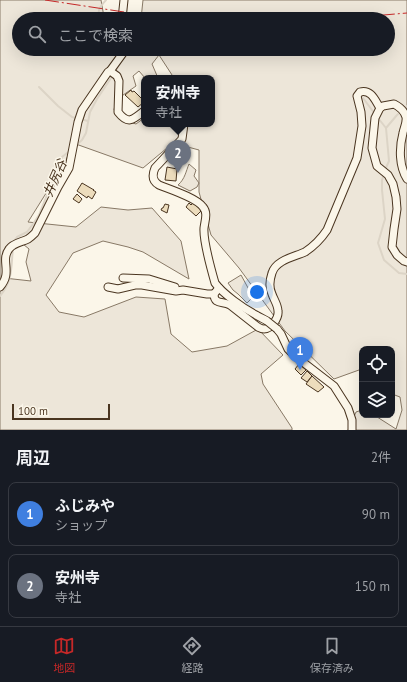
<!DOCTYPE html>
<html lang="ja">
<meta charset="utf-8">
<style>
body{margin:0;font-family:"PT Sans","Noto Sans JP",sans-serif;background:#20242c;color:#f1f3f6}
.controls{position:absolute;right:12px;bottom:12px;display:grid;overflow:hidden;border-radius:8px;box-shadow:0 4px 16px #0002}
.controls button{width:36px;height:36px;display:grid;place-items:center;padding:0;border:0;border-bottom:1px solid #363941;background:#171b24;color:#f1f3f6;font:20px sans-serif}
.scale{position:absolute;left:12px;bottom:10px;width:98px;box-sizing:border-box;padding-left:4px;border:2px solid #4a3520;border-top:0;font-size:11px;line-height:14px;white-space:nowrap;color:#4a3520;-webkit-text-stroke:3px #fbf6e9;paint-order:stroke}
.you{position:absolute;left:257px;top:292px;width:14px;height:14px;margin:-10px;border:3px solid #fff;border-radius:50%;background:#1a73e8;box-shadow:0 0 0 6px #1a73e833}
.badge{display:grid;place-items:center;width:26px;height:26px;border-radius:50%;background:#c62828;color:#fff;font-size:13px;font-weight:700}
.pin{position:absolute;translate:-50% -33px;filter:drop-shadow(0 1px 2px #0008)}
.pin::after{content:'';position:absolute;top:21px;width:14px;height:12px;background:inherit;clip-path:polygon(0 0,100% 0,50% 100%)}
.popup{position:absolute;left:141px;top:75px;width:74px;height:52px;box-sizing:border-box;display:grid;place-content:center;border-radius:8px;background:#171b24;filter:drop-shadow(0 1px 3px #0005);font-size:13px;white-space:nowrap;color:#9ea1a6}
.popup b{font-size:15px;color:#f1f3f6}
.popup::after{content:'';position:absolute;left:50%;top:100%;margin-left:-8px;border:8px solid transparent;border-top-color:#171b24}
.list{margin:0;padding:0;list-style:none}
h2{display:flex;justify-content:space-between;align-items:center;height:52px;margin:0;padding:0 16px;font-size:17px}
h2 small{font-size:13px;font-weight:400;color:#9ea1a6}
.list li{display:grid;grid-template-columns:26px 1fr auto;gap:12px;align-items:center;box-sizing:border-box;height:64px;margin:0 8px 8px;padding:0 8px;border:1px solid #363941;border-radius:8px}
.list b{display:block;font-size:15px;white-space:nowrap}
.list p{margin:0;font-size:13px;white-space:nowrap;color:#9ea1a6}
.list em{font-size:13px;font-style:normal;color:#9ea1a6}
.icon{flex:none;width:22px;height:22px;fill:none;stroke:currentColor;stroke-width:2;stroke-linecap:round;stroke-linejoin:round}
.map{position:relative;flex:none;width:407px;height:430px;overflow:hidden}
.search{position:absolute;background:#171b24;box-shadow:0 4px 16px #0002;left:12px;right:12px;top:12px;height:44px;display:flex;align-items:center;gap:10px;box-sizing:border-box;padding:0 14px;border-radius:22px;color:#9ea1a6;font-size:15px}
.sheet{height:196px;background:#171b24}
nav{display:flex;justify-content:space-around;align-items:center;box-sizing:border-box;height:56px;border-top:1px solid #363941;background:#171b24;font-size:11px;color:#9ea1a6}
nav a{display:grid;justify-items:center;gap:2px}
nav .on{color:#c62828}
.map>svg:first-child{display:block}
</style>
<div class="map">
<svg width="407" height="430" viewBox="0 0 407 430">
<rect width="100%" height="100%" fill="#fbf6e9"/>
<g fill="#ede6d9" stroke="#887966" fill-rule="evenodd">
<path d="M0,0h101l3,17 8,2h-93v30h369v-30h-247l2,-19h264v430h-59l8,-18 6,-2v5h12l22,14 6,-19 -2,-13 -8,-3v-45h-30v23l-3,-2 -25,9 -49,-48 -46,-63 -28,-33 -12,-43v-9l-2,4 -7,4 -12,-6c7,-6 8,-14 11,-21l7,6 -2,6 5,7v-33l-26,-7 -30,25 -70,-25 -8,20 -37,59 48,5 25,-20 27,3 24,-2 29,33 8,38 -46,-27 -15,-5 -25,-6 -30,12 -27,42 13,17 25,5 52,-20 29,2 6,35 21,18 35,-6 31,-17 25,26 -22,19 2,10 29,44v2h-292zM159,55l15,23h38v46h-68v-6l-8,6 -13,-4 -9,-10 2,-10 20,-14 -3,-10 6,-5 6,7h13l-6,-14zM23,244l6,5 -3,13 5,19 -27,-3 7,-33z"/>
<path d="M241,275l12,22 -6,6 -9,-9 -5,-4 -5,-7z"/>
</g>
<g fill="none" stroke-linecap="round" stroke-linejoin="round">
<g stroke="#dcd4c6" stroke-width="2">
<path d="M102,19c-7,-8 -1,-13 4,-19"/>
<path d="M115,49l3,8"/>
<path d="M115,72l5,-9v-2"/>
<path d="M39,87l19,19 14,11 16,4"/>
<path d="M363,98l12,16"/>
<path d="M378,118l8,10"/>
<path d="M386,128l11,-13 10,-9"/>
<path d="M75,146l7,-6 4,-7 4,-21 7,-13 16,-24"/>
<path d="M385,170l4,-9 -3,-33"/>
<path d="M384,174l-2,6v10l3,29 -7,24 6,17 15,13 8,1"/>
<path d="M14,242v-1l3,-4 10,-5 6,-8 6,-9 23,-58 9,-7"/>
<path d="M0,296c13,-15 11,-30 13,-48"/>
</g>
</g>
<g fill="#ecdcbc" stroke="#4a3520">
<path d="M131,90l1,2 2,-1 10,10v1l-6,5 -13,-12z"/>
<path d="M167,167l10,2 -1,12 -11,-1z"/>
<path d="M82,183l12,7h-1l3,2 -4,7 -4,-3 -1,2 -10,-7z"/>
<path d="M77,194l5,5 -3,4 -6,-4z"/>
<path d="M189,203l2,2 2,-2 9,7 -6,6 -10,-9z"/>
<path d="M165,204l4,1 -2,8 -6,-3 1,-2h1z"/>
<path d="M299,364l7,6 -5,5 -6,-6z"/>
<path d="M307,371l5,5 -5,6 -6,-4z"/>
<path d="M312,376l12,11 -6,5 -12,-8z"/>
</g>
<g fill="none" stroke-linecap="round" stroke-linejoin="round">
<defs>
<g id="minor">
<path d="M122,19l2,-19"/>
<path d="M110,71l16,-22"/>
<path d="M184,124l-2,15 -27,29c-3,7 -3,13 4,17 10,4 38,13 44,22 5,6 2,13 1,21 -1,13 7,41 11,55 8,11 28,25 41,32 3,2 8,4 11,6"/>
<path d="M407,179c-8,-13 -8,-31 -4,-46 1,-6 4,-10 3,-16 -2,-7 -6,-10 -12,-13l-11,2 -3,2 -5,10 -3,30 5,18 11,9 5,9 3,13 1,12 -3,20 -2,18 5,8 7,6 3,1"/>
<path d="M123,278l26,1 26,8"/>
<path d="M0,287c13,-15 0,-26 9,-38 4,-6 13,-7 19,-10 3,-2 5,-4 7,-6l23,-46 11,-19 9,-46 4,-12 26,-38 2,-1 7,5 2,5 -1,31c10,13 15,8 26,-1"/>
<path d="M108,287l10,2 17,-4h7l34,6 7,-1 24,4h7"/>
<path d="M219,288l-5,6c0,11 9,7 16,11l28,22c2,1 3,2 6,2 7,0 15,-11 14,-18 0,-6 -4,-11 -6,-17 -3,-6 -2,-15 0,-21 4,-13 22,-16 33,-21 9,-6 16,-13 22,-22l30,-72 5,-32 -1,-14 -4,-16 3,-4c11,-3 15,8 20,16"/>
<path d="M277,329l4,5 7,15 7,7 39,30 14,22 4,12v10"/>
</g>
</defs>
<use href="#minor" stroke="#4a3520" stroke-width="9"/>
<use href="#minor" stroke="#fbf6e9" stroke-width="7"/>
<defs>
<path id="minor-bridge" d="M267,321l10,8"/>
</defs>
<use href="#minor-bridge" stroke="#4a3520" stroke-width="9" stroke-linecap="butt"/>
<use href="#minor-bridge" stroke="#fbf6e9" stroke-width="7"/>
<g stroke="#c62828" stroke-width="1" stroke-dasharray="14 3 2 3" stroke-linecap="butt">
<path d="M45,0l125,19"/>
<path d="M337,19l70,-6"/>
</g>
</g>
<g text-anchor="middle" dominant-baseline="central" stroke-width="3" stroke-linejoin="round" paint-order="stroke">
<g font-size="13" font-style="italic" fill="#4a3520" stroke="#fbf6e9">
<text transform="translate(55 178) rotate(-66)">井尻谷</text>
</g>
</g>
</svg>
<div class="controls">
<button><svg class="icon" aria-label="locate" viewBox="0 0 24 24"><circle cx="12" cy="12" r="6"/><path d="M12 2v4M12 18v4M2 12h4M18 12h4"/></svg></button>
<button><svg class="icon" aria-label="layers" viewBox="0 0 24 24"><path d="M12 4l9 5-9 5-9-5zM3 14l9 5 9-5"/></svg></button>
</div>
<div class="scale">100 m</div>
<div class="you"></div>
<div class="pin badge" style="left:300px;top:370px;background:#3f7fe0">1</div>
<div class="pin badge" style="left:178px;top:173px;background:#6b7280">2</div>
<div class="popup"><b>安州寺</b>寺社</div>
<div class="search"><svg class="icon" aria-label="search" viewBox="0 0 24 24"><circle cx="10" cy="10" r="6"/><path d="M15 15l6 6"/></svg>ここで検索</div>
</div>
<section class="sheet">
<h2>周辺<small>2件</small></h2>
<ul class="list">
<li><span class="badge" style="background:#3f7fe0">1</span><div><b>ふじみや</b><p>ショップ</p></div><em>90 m</em></li>
<li><span class="badge" style="background:#6b7280">2</span><div><b>安州寺</b><p>寺社</p></div><em>150 m</em></li>
</ul>
</section>
<nav>
<a class="on"><svg class="icon" aria-label="map" viewBox="0 0 24 24"><path d="M3 6l6-2 6 2 6-2v14l-6 2-6-2-6 2zM9 4v14M15 6v14"/></svg>地図</a>
<a><svg class="icon" aria-label="directions" viewBox="0 0 24 24"><path d="M12 3l9 9-9 9-9-9zM9 14v-3h6M13 9l2 2-2 2"/></svg>経路</a>
<a><svg class="icon" aria-label="saved" viewBox="0 0 24 24"><path d="M7 4h10v16l-5-4-5 4z"/></svg>保存済み</a>
</nav>
